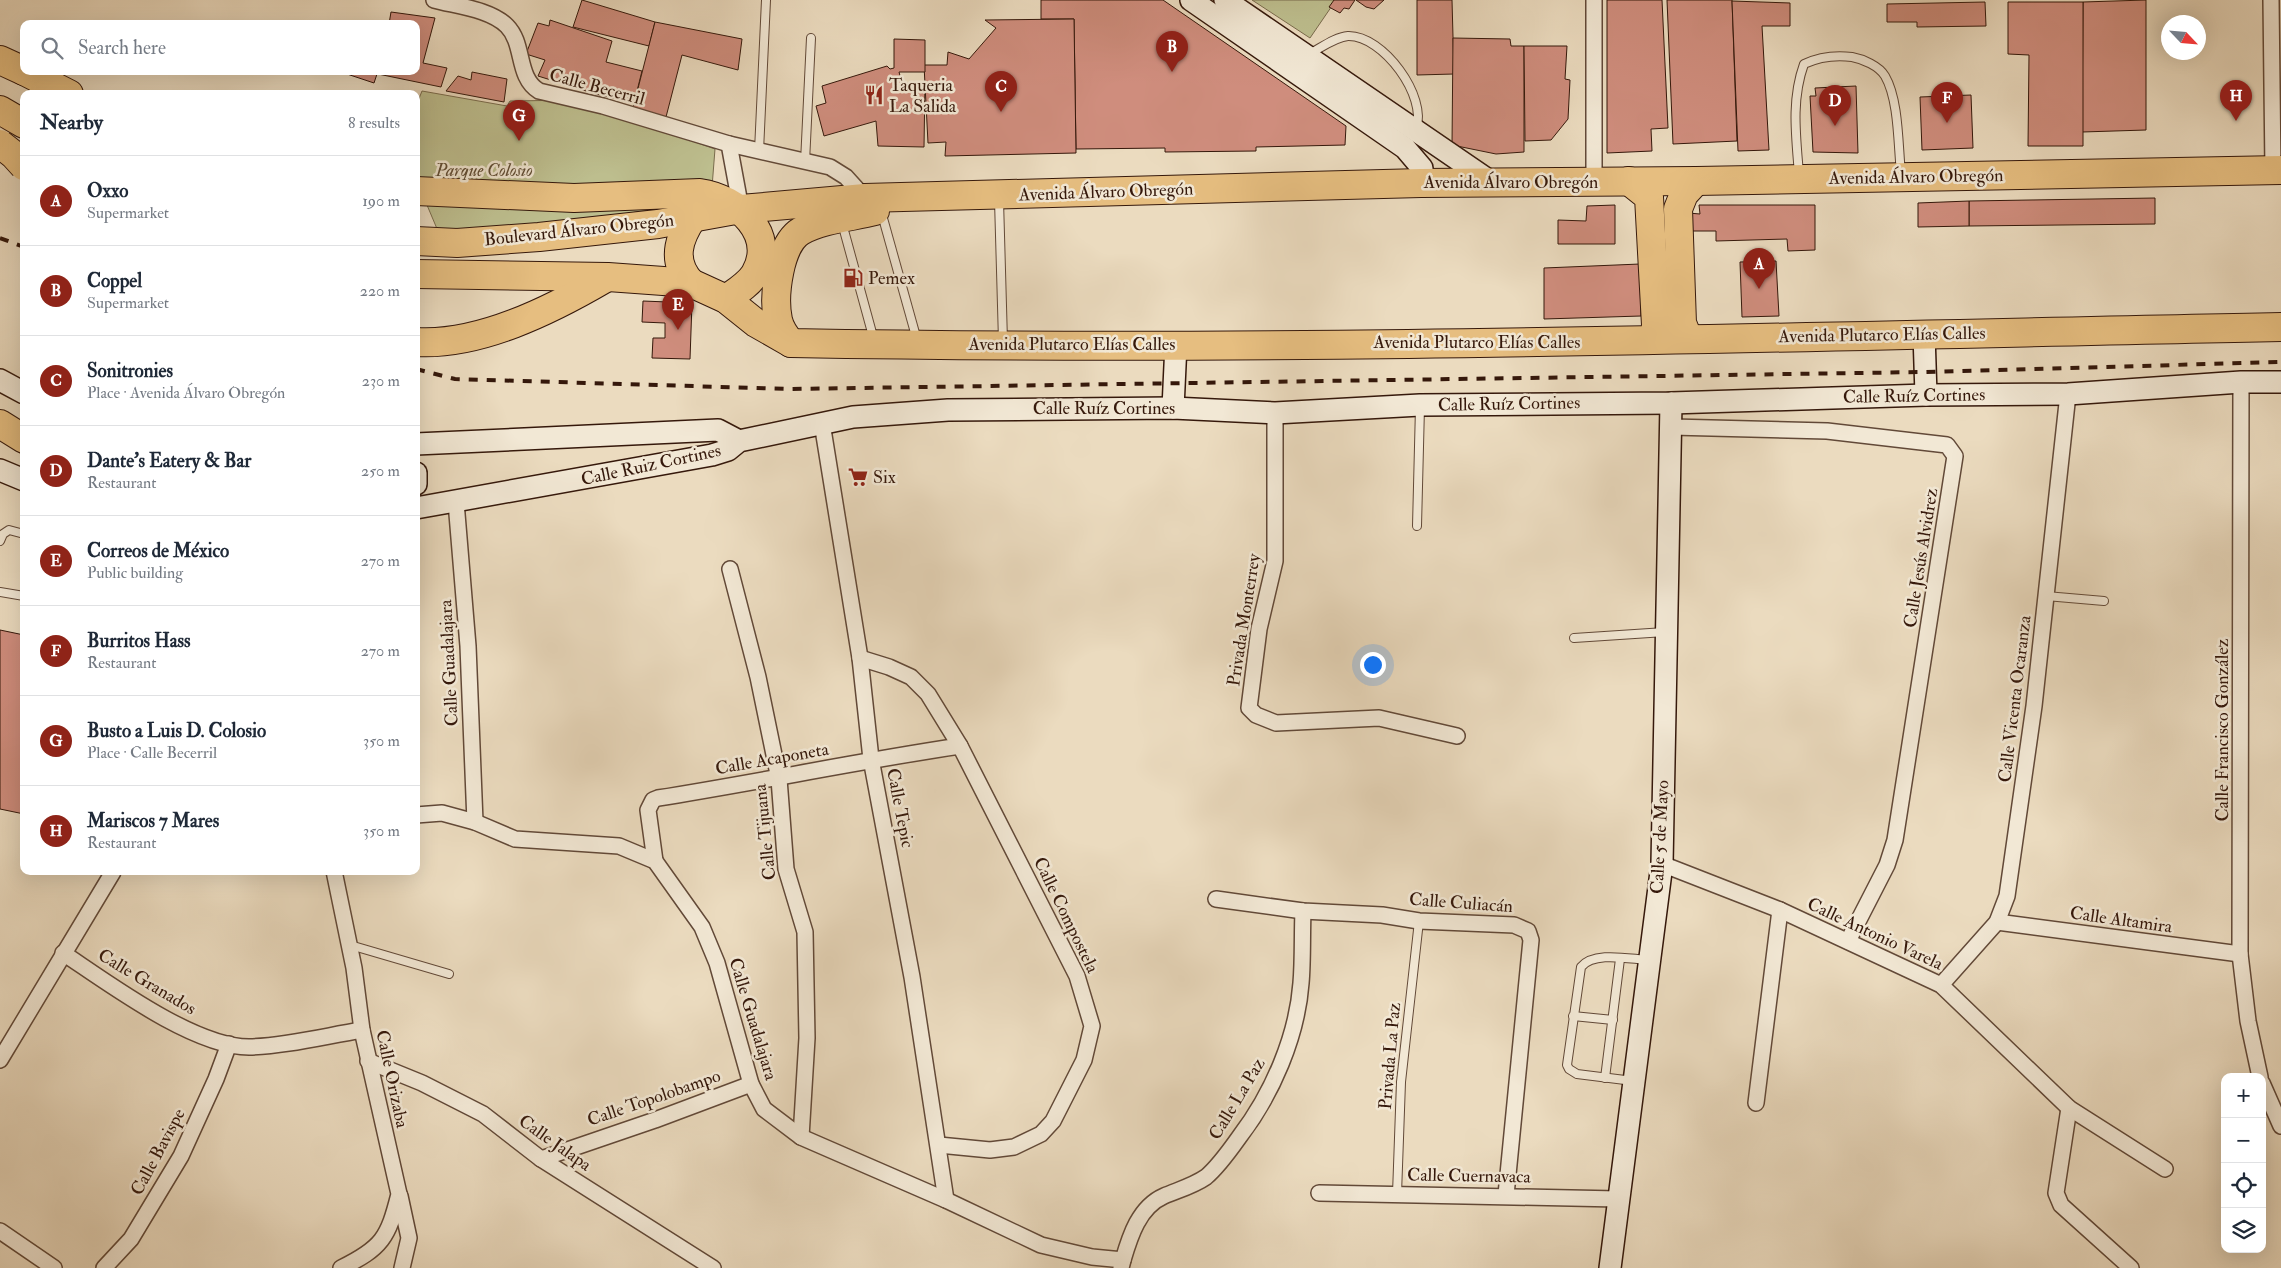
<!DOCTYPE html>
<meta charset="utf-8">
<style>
body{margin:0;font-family:"IM FELL Double Pica",serif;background:#f2f2f3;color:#1f2937}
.controls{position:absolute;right:15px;bottom:15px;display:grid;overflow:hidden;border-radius:10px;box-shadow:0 5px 20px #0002}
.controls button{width:45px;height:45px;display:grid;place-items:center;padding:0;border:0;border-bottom:1px solid #e0e1e3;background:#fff;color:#1f2937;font:25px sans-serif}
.compass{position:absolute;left:2161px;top:15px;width:45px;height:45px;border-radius:50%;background:#fff;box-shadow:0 5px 20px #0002;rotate:116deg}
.you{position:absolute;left:1372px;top:664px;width:18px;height:18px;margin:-12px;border:4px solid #fff;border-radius:50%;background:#1a73e8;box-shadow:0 0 0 8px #1a73e833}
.badge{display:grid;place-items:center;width:32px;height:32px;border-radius:50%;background:#8f2418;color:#fff;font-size:16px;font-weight:700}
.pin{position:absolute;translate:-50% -41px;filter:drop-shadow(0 1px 2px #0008)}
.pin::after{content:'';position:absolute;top:26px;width:18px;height:15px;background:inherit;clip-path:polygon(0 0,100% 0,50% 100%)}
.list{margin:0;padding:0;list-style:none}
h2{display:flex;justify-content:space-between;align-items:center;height:65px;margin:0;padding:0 20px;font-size:21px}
h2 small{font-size:16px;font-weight:400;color:#747a83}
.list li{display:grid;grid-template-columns:32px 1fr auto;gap:15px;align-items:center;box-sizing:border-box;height:90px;padding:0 20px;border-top:1px solid #e0e1e3}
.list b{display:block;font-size:19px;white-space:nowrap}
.list p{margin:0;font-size:16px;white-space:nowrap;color:#747a83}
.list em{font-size:16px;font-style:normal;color:#747a83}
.icon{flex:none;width:28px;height:28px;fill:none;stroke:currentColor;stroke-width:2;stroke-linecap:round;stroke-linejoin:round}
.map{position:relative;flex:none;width:2281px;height:1268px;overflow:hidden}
.search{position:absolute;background:#fff;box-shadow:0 5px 20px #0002;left:20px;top:20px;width:400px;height:55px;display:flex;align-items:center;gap:12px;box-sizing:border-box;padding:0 18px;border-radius:10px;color:#747a83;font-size:19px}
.panel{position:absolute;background:#fff;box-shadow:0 5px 20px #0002;left:20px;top:90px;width:400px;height:785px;border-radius:10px}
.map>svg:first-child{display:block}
</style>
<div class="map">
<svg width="2281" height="1268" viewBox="0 0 2281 1268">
<rect width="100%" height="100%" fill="#ebdbbf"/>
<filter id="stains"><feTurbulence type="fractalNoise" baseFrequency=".004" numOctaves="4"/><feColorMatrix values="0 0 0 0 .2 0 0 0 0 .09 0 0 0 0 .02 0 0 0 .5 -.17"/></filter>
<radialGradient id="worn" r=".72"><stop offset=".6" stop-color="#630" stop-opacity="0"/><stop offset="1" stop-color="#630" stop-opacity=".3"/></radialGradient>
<g fill="#bdbe8e" stroke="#796b4c">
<path d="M1252,0h84l-26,38z"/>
<path d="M422,91l85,15 3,-5 67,-1 138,49 -4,51 -268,43 -27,-64v-73z"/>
</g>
<g fill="#cf8d7d" stroke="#35180b">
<path d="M582,0l73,22 -6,24 -76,-19z"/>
<path d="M1041,0h122l183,126 -1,19 -89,2v4l-91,1v-4l-89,1 -2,-130h-33z"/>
<path d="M1334,0h21l-6,9 -5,-1 -4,5 -11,-6z"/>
<path d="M1356,0h28l-10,9 -8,-2z"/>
<path d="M1417,0h35l2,74 -37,1z"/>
<path d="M1607,0h55l6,128 -17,1 1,22 -45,2z"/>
<path d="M1667,0h65l5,141 -64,3z"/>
<path d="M2146,0v130l-64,2 1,-130z"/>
<path d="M1732,1l58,2v23h-28l7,124 -31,1z"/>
<path d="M1985,2l1,24 -69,1v-5h-30v-18z"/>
<path d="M2008,2h75v144h-55l1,-91 -21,-1z"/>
<path d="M391,12l44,6 -12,45 24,5 -6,19 -63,-13 1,-3h37v-47h-27z"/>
<path d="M1074,19l2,134 -131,3 1,-14 -18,1 -4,-78h23l1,-13 21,7 27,-31 -11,-8z"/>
<path d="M550,20l62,21 -6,21 36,9 -8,32 -38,-9 -58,-18 7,-16 -19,-6 12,-31 11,3z"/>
<path d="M655,22l87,17 -4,31 -56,-15 -16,62 -33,-9z"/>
<path d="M1453,38l57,1 1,7h13v106l-28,2 -44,-9z"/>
<path d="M894,39l31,1v32h-26l3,11 23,-1 -1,65 -46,-1 -2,-25 -52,15 -8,-30 10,-3 -4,-17 65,-20 3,3 4,-1z"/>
<path d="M1524,46h43l-2,33 5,1 -2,39 -17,21 -26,1z"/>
<path d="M338,71h40l-4,12z"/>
<path d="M472,72l35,7 -3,23 -58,-11 12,-15 13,4z"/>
<path d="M1856,86l2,67 -45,-1 -3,-56h6l-1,-8z"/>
<path d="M1971,95l2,53 -51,2 -2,-53z"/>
<path d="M2155,198v26l-186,2v-25z"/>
<path d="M1969,201v25l-51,1v-24z"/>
<path d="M1615,205v39h-57v-24l28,1 1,-15z"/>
<path d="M1699,205h116v45l-27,1 -1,-12 -71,2v-10h-26l-2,-18 12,1z"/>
<path d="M1776,261l3,55 -37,1 -2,-55z"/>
<path d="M1640,264l1,52 -97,3v-51z"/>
<path d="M643,301l49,2 -2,56 -38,-1 1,-20h12v-15l-23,-1z"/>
<path d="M0,630l24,5v179l-24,-5z"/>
</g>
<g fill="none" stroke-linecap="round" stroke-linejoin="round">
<defs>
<g id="lane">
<path d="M1309,54c12,-6 26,-17 39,-18 35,-1 80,61 68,93"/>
<path d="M759,151l7,-151"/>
<path d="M805,162l6,-124"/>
<path d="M1799,174c-3,-38 -8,-74 5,-110 15,-7 32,-9 48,-7 11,2 27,9 33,19 14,24 13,69 16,97"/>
<path d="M999,200l4,141"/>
<path d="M881,211l36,129"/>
<path d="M842,223l32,117"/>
<path d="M1417,526l3,-119"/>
<path d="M0,541l3,-7 6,-4 15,4"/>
<path d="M0,592l24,4"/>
<path d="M2046,596l58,5"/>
<path d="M1574,638l91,-6"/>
<path d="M350,945l99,29"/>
<path d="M1573,1016l40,4"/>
<path d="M1605,1078l15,-119"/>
<path d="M1633,1081l-56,-7 -8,-5 -2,-4 14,-98c13,-16 48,-8 67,-7"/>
<path d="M1397,1194l4,-112 18,-161"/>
</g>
<g id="street">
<path d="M434,0c22,6 56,9 73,26 18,18 9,51 32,65l64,15 126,38 12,65"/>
<path d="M1594,0v182"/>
<path d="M2271,0l2,171"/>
<path d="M729,144l101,23 16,10 19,21"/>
<path d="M2241,382l-1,572 8,67 12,56"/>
<path d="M1275,413v148l-16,68 -10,79 7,7 20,8 103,-5 78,18"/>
<path d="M822,423l38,235 11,101 41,218 34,223"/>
<path d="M1672,427l155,4 120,14 8,11 -60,384 -8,25 -39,76"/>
<path d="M456,502l12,144 7,176"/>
<path d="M730,569l28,108 21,102 7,90 19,63 2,106 -6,99"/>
<path d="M860,658l29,9 22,10 17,17 32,52 117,230 15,50 -8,34 -31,61 -12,13 -27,13 -24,3 -51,-5"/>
<path d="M416,815l26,-2 33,9 40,17 104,7 36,15 47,66 15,36 34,121 13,25 37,28 145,63 95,45 51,12 31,3 -2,8"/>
<path d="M655,861l-7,-51 5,-10 5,-2c101,-16 201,-37 302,-52"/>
<path d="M1662,864l118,46 161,75 128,123 96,61"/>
<path d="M334,871l20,97 8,62 37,164c-11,44 -17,54 -58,74"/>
<path d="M1216,899l87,12 79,4 37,6 95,4 14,6 3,9 -25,255"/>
<path d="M1997,922l243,32"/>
<path d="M63,953c45,30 131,94 186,94 37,-1 76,-11 113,-17"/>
<path d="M1941,985l56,-63 10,-26 27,-190 34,-312"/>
<path d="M0,1060l113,-188"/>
<path d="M368,1061l54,22 61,31 58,45 172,109"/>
<path d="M2262,1083l19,43"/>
<path d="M1756,1103l24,-193"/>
<path d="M2069,1108l-13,85 5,12 70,63"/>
<path d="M541,1159l114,-39 96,-36"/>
<path d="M1319,1193l299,6"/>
<path d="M400,1196l9,42 -7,30"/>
<path d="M0,1231l54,37"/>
<path d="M1123,1260c7,-24 16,-53 41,-64 14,-6 29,-10 42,-19 13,-11 24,-27 34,-41 32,-42 57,-99 61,-153 2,-23 1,-48 2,-72"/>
<path d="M104,1268l27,-29 50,-83 35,-77 13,-35"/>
</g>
<g id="secondary">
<path d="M1191,0l214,148 17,20 -1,15"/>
<path d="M1225,0l266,182"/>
<path d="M1924,334l2,61"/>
<path d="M0,380l24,13"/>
<path d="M1173,408l3,-64"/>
<path d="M416,444l302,-14 21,11"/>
<path d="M0,470l24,10"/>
<path d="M416,473v11"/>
<path d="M416,508l296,-53 16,-5 11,-9 114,-24 95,-7 225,-2 102,5 145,-8 251,-2 255,-8 142,-1 173,-12h40"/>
<path d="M1610,1268l52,-404 9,-461"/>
</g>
<g id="highway">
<path d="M0,60l24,11"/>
<path d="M24,71l45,23"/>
<path d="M0,110l24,14"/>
<path d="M1629,181l20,16 7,128 -1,8 -6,7"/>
<path d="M416,191l158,7 126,-5c37,5 78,41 55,81 -7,11 -19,18 -29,25"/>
<path d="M416,241l41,2 82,-6 119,-13 83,-15 124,-11 556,-15 275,-2 585,-11"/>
<path d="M416,274l192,3 83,6 35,16 30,24 35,20c496,9 994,-6 1490,-16"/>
<path d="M691,283c-20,-22 -13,-44 2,-66"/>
<path d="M1692,339l-6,-6 -4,-10 -4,-114 6,-15 12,-13"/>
<path d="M416,342c63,4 135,-32 188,-63"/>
<path d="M791,343c-6,-7 -11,-14 -13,-23 -5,-24 1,-76 23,-89 22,-12 51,-14 74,-20"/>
<path d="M0,424l24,15"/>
</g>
</defs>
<use href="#lane" stroke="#624938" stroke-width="10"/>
<use href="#street" stroke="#624938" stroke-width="18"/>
<use href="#secondary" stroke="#35180b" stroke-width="24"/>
<use href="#highway" stroke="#35180b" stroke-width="30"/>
<use href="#lane" stroke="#f2e8d5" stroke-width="8"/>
<use href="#street" stroke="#f2e8d5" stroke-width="15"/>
<use href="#secondary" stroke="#f2e8d5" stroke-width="21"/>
<use href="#highway" stroke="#e6be80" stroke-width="28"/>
<g stroke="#35180b" stroke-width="4" stroke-dasharray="9 9" stroke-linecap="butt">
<path d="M0,238l24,9"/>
<path d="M416,369l39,10 335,10 1134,-17 357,-10"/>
</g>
<defs>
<path id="highway-bridge" d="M0,144l14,11 10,11"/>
</defs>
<use href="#highway-bridge" stroke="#35180b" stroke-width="30" stroke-linecap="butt"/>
<use href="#highway-bridge" stroke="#e6be80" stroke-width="28"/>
</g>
<defs>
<symbol id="restaurant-bare" viewBox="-9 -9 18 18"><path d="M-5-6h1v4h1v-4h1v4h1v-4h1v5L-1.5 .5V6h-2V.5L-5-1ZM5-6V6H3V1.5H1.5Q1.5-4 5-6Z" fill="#8f2418" stroke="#f2e8d5" stroke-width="2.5" paint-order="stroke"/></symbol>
<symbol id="fuel-bare" viewBox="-9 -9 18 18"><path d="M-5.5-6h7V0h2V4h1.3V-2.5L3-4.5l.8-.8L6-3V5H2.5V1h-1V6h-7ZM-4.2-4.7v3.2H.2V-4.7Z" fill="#8f2418" stroke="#f2e8d5" stroke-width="2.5" paint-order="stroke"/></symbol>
<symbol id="supermarket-bare" viewBox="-9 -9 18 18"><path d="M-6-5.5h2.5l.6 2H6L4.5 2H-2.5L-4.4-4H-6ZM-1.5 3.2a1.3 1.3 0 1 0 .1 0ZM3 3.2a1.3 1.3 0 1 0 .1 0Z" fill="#8f2418" stroke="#f2e8d5" stroke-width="2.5" paint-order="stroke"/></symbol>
</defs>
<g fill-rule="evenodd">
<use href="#restaurant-bare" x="860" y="81" width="28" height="28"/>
<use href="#fuel-bare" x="839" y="264" width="28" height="28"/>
<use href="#supermarket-bare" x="844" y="463" width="28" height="28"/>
</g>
<g text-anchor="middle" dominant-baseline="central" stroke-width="5" stroke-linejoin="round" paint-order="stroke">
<g font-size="18" fill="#35180b" stroke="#f2e8d5" text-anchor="start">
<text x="889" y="85">Taqueria<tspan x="889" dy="21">La Salida</tspan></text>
<text x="868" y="278">Pemex</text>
<text x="873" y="477">Six</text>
</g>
<g font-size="18" fill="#35180b" stroke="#f2e8d5">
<text transform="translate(597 87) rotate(15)">Calle Becerril</text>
<text transform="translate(1916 177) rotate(-1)">Avenida Álvaro Obregón</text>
<text x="1511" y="182">Avenida Álvaro Obregón</text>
<text transform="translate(1106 192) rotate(-2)">Avenida Álvaro Obregón</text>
<text transform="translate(579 230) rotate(-6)">Boulevard Álvaro Obregón</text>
<text transform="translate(1882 335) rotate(-1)">Avenida Plutarco Elías Calles</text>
<text x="1477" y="342">Avenida Plutarco Elías Calles</text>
<text x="1072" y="344">Avenida Plutarco Elías Calles</text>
<text transform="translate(1914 396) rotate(-1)">Calle Ruíz Cortines</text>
<text transform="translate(1509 404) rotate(-1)">Calle Ruíz Cortines</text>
<text x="1104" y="408">Calle Ruíz Cortines</text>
<text transform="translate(651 465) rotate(-12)">Calle Ruiz Cortines</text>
<text transform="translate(1921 558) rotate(-81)">Calle Jesús Alvidrez</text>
<text transform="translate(1244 620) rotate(-81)">Privada Monterrey</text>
<text transform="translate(449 663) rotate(-93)">Calle Guadalajara</text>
<text transform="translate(2015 699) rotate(-83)">Calle Vicenta Ocaranza</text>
<text transform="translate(2222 730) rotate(-90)">Calle Francisco González</text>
<text transform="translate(772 759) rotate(-10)">Calle Acaponeta</text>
<text transform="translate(900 808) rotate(79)">Calle Tepic</text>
<text transform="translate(765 832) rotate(-96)">Calle Tijuana</text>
<text transform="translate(1660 837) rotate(-87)">Calle 5 de Mayo</text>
<text transform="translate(1461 903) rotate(4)">Calle Culiacán</text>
<text transform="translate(1066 915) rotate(64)">Calle Compostela</text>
<text transform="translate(2121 920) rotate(8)">Calle Altamira</text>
<text transform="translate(1875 934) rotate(25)">Calle Antonio Varela</text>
<text transform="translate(147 982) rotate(31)">Calle Granados</text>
<text transform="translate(753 1019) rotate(73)">Calle Guadalajara</text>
<text transform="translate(1390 1056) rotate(-85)">Privada La Paz</text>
<text transform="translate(392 1079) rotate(78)">Calle Orizaba</text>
<text transform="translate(654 1098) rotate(-19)">Calle Topolobampo</text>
<text transform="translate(1237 1099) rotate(-59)">Calle La Paz</text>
<text transform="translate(555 1143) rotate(35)">Calle Jalapa</text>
<text transform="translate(158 1152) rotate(-62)">Calle Bavispe</text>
<text transform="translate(1469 1176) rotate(1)">Calle Cuernavaca</text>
</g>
<g font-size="18" font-style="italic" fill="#5e4a32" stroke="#f2e8d5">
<text x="484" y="170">Parque Colosio</text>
</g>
</g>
<rect width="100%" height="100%" filter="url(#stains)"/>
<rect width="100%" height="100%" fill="url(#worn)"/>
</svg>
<div class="controls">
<button>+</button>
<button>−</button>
<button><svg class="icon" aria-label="locate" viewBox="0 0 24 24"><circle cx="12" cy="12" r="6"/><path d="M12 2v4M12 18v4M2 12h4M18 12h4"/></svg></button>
<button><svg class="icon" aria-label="layers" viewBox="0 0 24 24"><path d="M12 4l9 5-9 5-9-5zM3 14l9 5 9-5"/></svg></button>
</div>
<svg class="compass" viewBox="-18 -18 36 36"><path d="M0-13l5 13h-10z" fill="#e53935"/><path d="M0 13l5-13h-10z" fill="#747a83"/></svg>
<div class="you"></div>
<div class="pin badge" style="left:1759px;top:289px">A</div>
<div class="pin badge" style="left:1172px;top:72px">B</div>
<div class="pin badge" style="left:1001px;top:112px">C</div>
<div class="pin badge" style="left:1835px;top:126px">D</div>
<div class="pin badge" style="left:678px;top:330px">E</div>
<div class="pin badge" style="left:1947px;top:123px">F</div>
<div class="pin badge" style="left:519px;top:141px">G</div>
<div class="pin badge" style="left:2236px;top:121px">H</div>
<div class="search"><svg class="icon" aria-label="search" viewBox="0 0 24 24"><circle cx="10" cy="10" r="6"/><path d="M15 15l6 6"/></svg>Search here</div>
<section class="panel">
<h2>Nearby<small>8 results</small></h2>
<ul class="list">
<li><span class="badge">A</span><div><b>Oxxo</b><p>Supermarket</p></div><em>190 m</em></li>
<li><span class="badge">B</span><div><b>Coppel</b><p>Supermarket</p></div><em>220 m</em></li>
<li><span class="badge">C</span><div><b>Sonitronies</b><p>Place · Avenida Álvaro Obregón</p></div><em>230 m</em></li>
<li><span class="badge">D</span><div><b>Dante's Eatery &amp; Bar</b><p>Restaurant</p></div><em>250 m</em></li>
<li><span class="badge">E</span><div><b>Correos de México</b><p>Public building</p></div><em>270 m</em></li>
<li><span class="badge">F</span><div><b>Burritos Hass</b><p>Restaurant</p></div><em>270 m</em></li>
<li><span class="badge">G</span><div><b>Busto a Luis D. Colosio</b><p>Place · Calle Becerril</p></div><em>350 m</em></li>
<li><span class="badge">H</span><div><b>Mariscos 7 Mares</b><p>Restaurant</p></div><em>350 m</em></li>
</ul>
</section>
</div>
